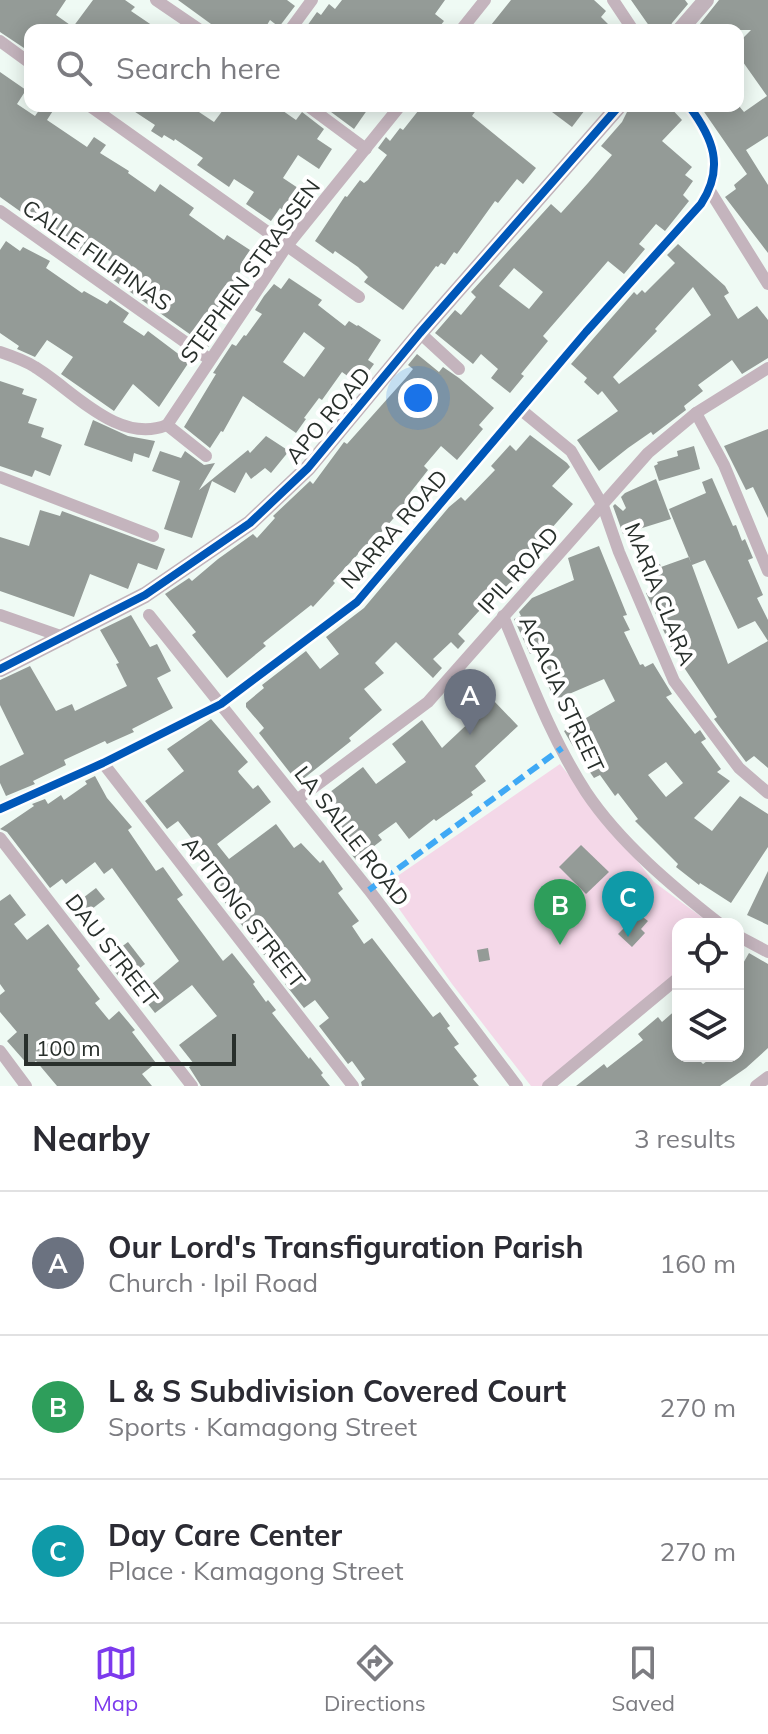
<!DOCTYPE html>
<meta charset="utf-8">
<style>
body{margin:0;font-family:Mulish,sans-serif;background:#f2f2f3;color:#2b2b33}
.controls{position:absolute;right:24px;bottom:24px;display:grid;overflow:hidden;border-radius:16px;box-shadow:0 4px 20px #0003}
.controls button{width:72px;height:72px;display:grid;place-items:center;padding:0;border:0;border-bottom:2px solid #e1e1e2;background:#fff;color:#2b2b33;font:40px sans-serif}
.scale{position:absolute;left:24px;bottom:20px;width:212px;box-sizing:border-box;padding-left:8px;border:4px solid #282f2b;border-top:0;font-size:22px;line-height:28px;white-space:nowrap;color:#282f2b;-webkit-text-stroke:6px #fff;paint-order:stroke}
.you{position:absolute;left:418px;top:398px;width:28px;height:28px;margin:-20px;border:6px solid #fff;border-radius:50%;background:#1a73e8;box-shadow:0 0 0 12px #1a73e833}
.badge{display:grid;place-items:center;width:52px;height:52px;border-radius:50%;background:#7c3aed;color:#fff;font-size:26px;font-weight:700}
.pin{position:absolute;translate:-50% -66px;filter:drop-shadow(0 2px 4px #0008)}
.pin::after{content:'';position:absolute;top:42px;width:28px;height:24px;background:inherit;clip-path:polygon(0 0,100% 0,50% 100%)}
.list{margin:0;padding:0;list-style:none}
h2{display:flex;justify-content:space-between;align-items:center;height:104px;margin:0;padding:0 32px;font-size:34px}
h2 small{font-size:26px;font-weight:400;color:#7c7c81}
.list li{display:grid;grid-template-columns:52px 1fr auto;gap:24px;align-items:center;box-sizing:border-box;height:144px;padding:0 32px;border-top:2px solid #e1e1e2}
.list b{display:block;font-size:30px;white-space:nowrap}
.list p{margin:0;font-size:26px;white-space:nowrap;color:#7c7c81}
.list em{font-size:26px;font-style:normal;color:#7c7c81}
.icon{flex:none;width:44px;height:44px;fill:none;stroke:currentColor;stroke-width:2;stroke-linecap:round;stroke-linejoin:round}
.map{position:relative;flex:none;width:768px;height:1086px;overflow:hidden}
.search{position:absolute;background:#fff;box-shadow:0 4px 20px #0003;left:24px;right:24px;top:24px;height:88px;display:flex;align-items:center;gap:20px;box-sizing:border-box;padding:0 28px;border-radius:16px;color:#7c7c81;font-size:30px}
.sheet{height:536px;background:#fff}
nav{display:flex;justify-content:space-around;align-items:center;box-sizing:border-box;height:112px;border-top:2px solid #e1e1e2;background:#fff;font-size:22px;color:#7c7c81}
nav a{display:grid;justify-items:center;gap:4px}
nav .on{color:#7c3aed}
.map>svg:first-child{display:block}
</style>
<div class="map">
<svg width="768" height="1086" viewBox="0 0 768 1086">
<rect width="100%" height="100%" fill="#effaf4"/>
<path fill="#f4d8e8" d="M560,764l94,118 57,42h-33v56l-125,106h-22l-79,-102 -69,-98z"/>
<g fill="#949b97" fill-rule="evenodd">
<path d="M0,0h66l-10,15 17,12 20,-27h32l10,7 -4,4 28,19h-129v10l-6,8 -24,-16z"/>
<path d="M178,0h109l8,6 -16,21 -9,-7 -6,10h-55l2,-6z"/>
<path d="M342,0h103l-10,14 9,7 -7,9h-124l-6,-4 10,-14 4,3 8,-11 6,5z"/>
<path d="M511,0h83l12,11 -5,6 13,13h-127z"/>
<path d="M631,0h54l3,4 -16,19 -3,7h-17z"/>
<path d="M719,0h49v136l-22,14 22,35v68l-43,-56 11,-8 -2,-4 13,-11 -47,-68h39l5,6 23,-16 -29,-41v-12l13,-13h-56z"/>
<path d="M0,72l26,18 -9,14 18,12 7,-10h14l-9,14 40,27 7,-10 12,8 -6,8 29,18 -1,2 27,19 5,-8 34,24 -5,7 35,25 3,-5 23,15 -8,12 3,2 -14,22 7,5 -26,39 6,3 -10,14 -99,-70 8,-11 -33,-22 -5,8 -11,-7 4,-5 -27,-18 -2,3 -11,-8 -1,2 -31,-22z"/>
<path d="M126,106h64l24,16 12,-16h50l20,14 6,-8 22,17 -7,10 15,10 -13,20 -21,-14 -15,23 21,14 -15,22 -9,-6 -9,13 -25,-17 8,-12 -20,-13 -5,8 -32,-22 6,-7 -28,-19 -1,2 -10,-6 -2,3 -11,-7 4,-6z"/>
<path d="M323,106h47l-16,23z"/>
<path d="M422,106h57l-7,10 64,52 -13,16 -6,-5 -19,24 -3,-2 -38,53 -3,-2 -9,13 -4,-2 -3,4 -2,-1 -33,44 -39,-28 4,-5 -10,-10 -23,-16 -2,3 -18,-13 30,-45 2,1 13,-17 4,3 4,-3 19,-25 -9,-7 8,-11 4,4 10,-13 3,2z"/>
<path d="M544,106h44l-16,21z"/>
<path d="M630,106h39l13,14 -20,21 30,26 -7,8 8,6 -10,14 6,6 -24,30 -9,-7 -17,20 6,5 -21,25 -16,-13 -65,75 5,5 -27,33 3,2 -14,17 -19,-15 7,-9 -17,-15 -8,10 -38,-31 20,-23 6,5 15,-18 -5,-5 80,-88 10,9 27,-30 24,-28 -11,-9 21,-24zM514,268l29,24 -14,17 -30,-23z"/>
<path d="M6,241l14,10 3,-4 27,14 -4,7 36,25 2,-2 23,13 3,-4 19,13 -6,9 21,14 4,-5 41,31 -30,45 -26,-23 -19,27 -53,-37 12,-17 -26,-17 -12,17 -18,-8 2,-3 -19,-13v-83z"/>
<path d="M678,244l47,42 4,7 -5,3 14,23 19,-13 11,14v38l-26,16 -10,-14 -34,25 5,6 -19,15 2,4 -33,25 -2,-3 -23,16 -29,23 -22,-31 41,-29 -16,-20 -4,4 -14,-13 3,-4 -16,-14 63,-72 3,3 5,-5 3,3 30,-30 -8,-8zM693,287l18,28 -92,69 -6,-7 44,-46 -2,-2z"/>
<path d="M289,278l33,22 -4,5 27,21 4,-5 8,5 1,-1 23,15 -13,20 6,4 -8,11 -10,-8 -7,10 -7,-5 -20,28 -3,-2 -15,20 2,1 -10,14 -53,-37 -20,36 -2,-1 -11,17 -26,-21 32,-53 -3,-1 19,-29 4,2 8,-11 2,1 16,-22 -7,-4 9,-14 10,-12 7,5zM304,332l21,16 -21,29 -21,-15z"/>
<path d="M417,354l22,18 4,-5 16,11 35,30 -15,17 4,4 -26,31 -16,-14 -17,20 4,4 -18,23 5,5 -13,14 -2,-1 -38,43 -2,-2 -27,29 2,2 -22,24 -2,-2 -48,38 3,3 -39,32 -35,-43 4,-3 -31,-38 24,-16 3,3 26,-22 35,-25 4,4 18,-20 -2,-2 37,-35 3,3 31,-42 3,2 58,-65 8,-10 -5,-4z"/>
<path d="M0,381l24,8 -2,5 15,5 -9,24 16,5 -3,9 21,8 -12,31 -15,-6 -3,7 -32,-11z"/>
<path d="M93,420l35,16 27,5 -6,17 -15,-5 -2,9 -48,-17z"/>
<path d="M768,429v89l-15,-31 -7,3 -22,-44z"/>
<path d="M530,435l37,28 3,4 -18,19 21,18 -53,60 7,7 -21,21 -5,-5 -43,47 7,7 -7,8 -7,-7 -18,17 9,9 -9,10 -37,-36 -21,21 9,10 -20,16 18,21 -33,28 2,3 -53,42 -39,-50 5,-5 -18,-21v-4l18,-15 -2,-3 44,-34 14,18 19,-15 -13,-17 38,-29 85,-101 12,-10 4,4 30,-31 -4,-4 19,-21 6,6z"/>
<path d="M266,436l23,15 -18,22 -6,-5 -14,11 -5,-7 -11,21 -23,-12 -20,57 -28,-9 16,-48 -28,-10 8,-20 21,7 4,-7 19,14 11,-2 -16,27 49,-40 2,3z"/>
<path d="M694,446l6,23 -41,12 -5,-15 4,-2 -1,-2 21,-6 -1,-5z"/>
<path d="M712,478l21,48 3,-1 6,16 3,-2 8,19 -5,2 15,35 -6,3 11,22v148l-14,-12 -8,6 -32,-43 3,-2 -44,-66 -27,-58 8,-3 -8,-21 14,-5 1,3 28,-10 39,107 40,-23 -13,-20 -17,8 -33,-69 -13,5 -23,-56 37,-16 -4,-11z"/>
<path d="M656,479l15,40 -48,15 -10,-28 2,-2 8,7 3,-3 -5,-11 4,-4z"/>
<path d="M40,510l20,6 2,-5 103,38 -8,21 -19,-7 -10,26 -38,-15 -16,43 -74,-26v-54l29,9z"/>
<path d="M599,546l28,69 -4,1 7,14 -6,2 16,33 3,-1 2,3 8,-4 19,31 -6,3 29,37 5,-4 6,9 -5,3 20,27 -4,3 13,9 -36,37 18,13 28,-35 28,18v33l-37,56 -31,-20 -1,2 -23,-18 2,-3 -43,-43 3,-2 -20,-26 -3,3 -15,-21 -6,3 -14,-20 -16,-27 51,-30 -11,-22 -49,21 -11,-23 4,-2 -10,-24 -8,3 -16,-35 7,-3 -2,-4 13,-14 42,-18 -6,-22zM666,762l17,21 -17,14 -18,-22z"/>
<path d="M131,615l19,32 7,-3 14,27 -14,7 16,30 -41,21 2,3 -27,12 -2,-3 -41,19 2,5 -33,16 2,3 -29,12 -6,-13v-17l24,-12 -24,-49v-25l30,-14 26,45 16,-7 3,7 52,-25 -11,-22 3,-1 -19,-33z"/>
<path d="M493,700l25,26 -43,40 11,15 -15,11 2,3 -37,26 -2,-2 -25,20 -13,-17 -18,13 4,5 -26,20 -18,-23 4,-3 -25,-32 46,-35 13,17 30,-22 -14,-18 30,-24 20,28z"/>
<path d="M211,719l37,43 -10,9 1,2 14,16 5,-4 13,17 -54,42 12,15 47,-35 18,24 7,-5 19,20 3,-3 20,29 -5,4 21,28 -7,5 12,18 8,-6 61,79 7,-5 10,14 -3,2 12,16 -5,3 23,29 -4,3 6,7h-117l-1,-4 4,-3 -13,-18 -4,3 -29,-38 10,-8 -14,-18 -11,8 -19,-24 7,-5 -21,-29 -7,5 -43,-58 5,-4 -27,-35 5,-4 -26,-33 -11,8 -22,-28 39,-30 -17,-22z"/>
<path d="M95,776l12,22 25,29 -4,3 28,41 7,-4 20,28 -6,4 46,62 9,-8 23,29 -2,2 13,18 2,-2 8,10 -4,3 37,46 1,-2 13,16 -2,2 9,11h-129l-12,-19 5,-3 -15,-19 38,-29 -25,-31 -37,28 -15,-19 39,-33 -67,-93 -8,6 -9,-12 -29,22 -4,-5 -12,9 -43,-56 -7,-3 34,-23 -2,-2 13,-5 3,5 13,-9 3,5 23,-16 -2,-3z"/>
<path d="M581,845l28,27 -23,22 -27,-27z"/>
<path d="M768,871v54l-21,-10z"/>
<path d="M96,888l9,11 -17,13 -9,-11z"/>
<path d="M10,894l16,21 -12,9 13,16 21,-16 32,42 -3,3 23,30 -5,4 14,17 10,-9 16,19 -3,2 24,31 -14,11 10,12h-95l-21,-25 -7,5 -22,-25 10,-9 -17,-20v-17l5,-4 -5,-7v-83z"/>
<path d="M631,908l17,13 -7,8 4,4 -13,14 -14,-13 8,-8 -6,-6z"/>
<path d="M128,942l17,22 -22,18 -18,-23z"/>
<path d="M488,948l2,12 -11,2 -2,-12z"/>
<path d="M749,953l19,11v84l-22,20 -26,18h-144l28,-22 3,4 36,-28 -5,-6 20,-17 4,5 16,-14v48h17l8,8 11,-8h24v-84z"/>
</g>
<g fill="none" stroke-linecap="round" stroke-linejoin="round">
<g stroke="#c4b4bd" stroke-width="12">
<path d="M156,0l44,30"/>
<path d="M613,0l20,30"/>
<path d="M290,30l22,-30"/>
<path d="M461,30l24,-30"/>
<path d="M0,41l30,22"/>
<path d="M90,106l269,191"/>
<path d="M308,106l58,43"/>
<path d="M710,191l58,93"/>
<path d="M0,211l209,148"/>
<path d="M420,333l39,36"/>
<path d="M0,352c12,4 24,8 35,15 38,23 83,78 132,58"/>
<path d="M520,409l51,42 32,55 16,46 55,129 65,87 29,25"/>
<path d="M696,413l28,52 44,106"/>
<path d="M167,425l119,-178 114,-141"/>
<path d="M167,425l39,31"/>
<path d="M0,477l153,59"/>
<path d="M0,615l66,23"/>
<path d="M149,615l220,275 148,196"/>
<path d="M503,616c25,59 48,122 83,176 34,51 87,95 134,132"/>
<path d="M103,763l250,323"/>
<path d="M298,799l130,-97 220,-249 48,-40 72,-45"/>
<path d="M0,809l103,-46 118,-59 136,-102 229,-270 115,-128c24,-37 12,-66 -12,-98"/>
<path d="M0,838l192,248"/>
<path d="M738,936l30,16"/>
<path d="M0,1051l26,35"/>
<path d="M548,1086l130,-108"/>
<path d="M756,1086l12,-9"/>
</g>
<g stroke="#c1b3bb" stroke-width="16">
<path d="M680,30l26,-30"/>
<path d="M0,669l145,-74 105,-72 58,-55 112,-135 199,-227"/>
</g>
<path stroke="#3fa9f5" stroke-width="6" stroke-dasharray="12 6" stroke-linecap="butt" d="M369,890l193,-142"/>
<defs>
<g id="cycleway">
<path d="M0,669l145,-74 105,-72 58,-55 112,-135 199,-227"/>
<path d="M0,809l103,-46 118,-59 136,-102 229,-270 115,-128c24,-37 12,-66 -12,-98"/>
</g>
</defs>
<use href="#cycleway" stroke="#fff" stroke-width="13"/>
<use href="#cycleway" stroke="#0057b8" stroke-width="8"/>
</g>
<g text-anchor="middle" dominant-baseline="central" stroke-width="8" stroke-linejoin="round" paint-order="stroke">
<g font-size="22" fill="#282f2b" stroke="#fff">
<text transform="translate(97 255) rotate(35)">CALLE FILIPINAS</text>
<text transform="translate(250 271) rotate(-54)">STEPHEN STRASSEN</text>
<text transform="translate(328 415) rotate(-50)">APO ROAD</text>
<text transform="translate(394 529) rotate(-49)">NARRA ROAD</text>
<text transform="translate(518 570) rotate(-48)">IPIL ROAD</text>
<text transform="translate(660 594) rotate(68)">MARIA CLARA</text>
<text transform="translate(562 694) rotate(65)">ACACIA STREET</text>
<text transform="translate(352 836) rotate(52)">LA SALLE ROAD</text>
<text transform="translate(244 912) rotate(52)">APITONG STREET</text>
<text transform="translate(112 950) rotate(52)">DAU STREET</text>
</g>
</g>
</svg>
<div class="controls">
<button><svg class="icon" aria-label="locate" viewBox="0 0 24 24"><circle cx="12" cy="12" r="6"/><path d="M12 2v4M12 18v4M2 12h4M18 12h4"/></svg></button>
<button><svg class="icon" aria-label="layers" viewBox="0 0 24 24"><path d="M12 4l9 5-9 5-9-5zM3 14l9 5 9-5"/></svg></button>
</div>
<div class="scale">100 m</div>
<div class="you"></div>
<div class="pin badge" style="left:470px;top:735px;background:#6b7280">A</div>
<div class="pin badge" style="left:560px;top:945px;background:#2e9e5b">B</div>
<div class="pin badge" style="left:628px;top:937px;background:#0f9aa8">C</div>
<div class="search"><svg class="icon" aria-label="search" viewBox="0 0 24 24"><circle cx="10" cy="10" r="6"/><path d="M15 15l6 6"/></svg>Search here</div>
</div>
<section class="sheet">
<h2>Nearby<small>3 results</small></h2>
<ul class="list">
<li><span class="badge" style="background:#6b7280">A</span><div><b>Our Lord's Transfiguration Parish</b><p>Church · Ipil Road</p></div><em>160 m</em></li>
<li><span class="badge" style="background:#2e9e5b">B</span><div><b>L &amp; S Subdivision Covered Court</b><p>Sports · Kamagong Street</p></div><em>270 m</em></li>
<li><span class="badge" style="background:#0f9aa8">C</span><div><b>Day Care Center</b><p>Place · Kamagong Street</p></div><em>270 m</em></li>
</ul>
</section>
<nav>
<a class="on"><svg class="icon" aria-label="map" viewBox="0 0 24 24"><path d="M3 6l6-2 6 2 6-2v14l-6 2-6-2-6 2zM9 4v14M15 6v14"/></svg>Map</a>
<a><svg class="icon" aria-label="directions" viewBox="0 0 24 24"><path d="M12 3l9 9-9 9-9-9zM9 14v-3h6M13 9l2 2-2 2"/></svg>Directions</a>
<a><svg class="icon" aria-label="saved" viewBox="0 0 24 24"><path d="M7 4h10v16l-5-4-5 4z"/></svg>Saved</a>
</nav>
